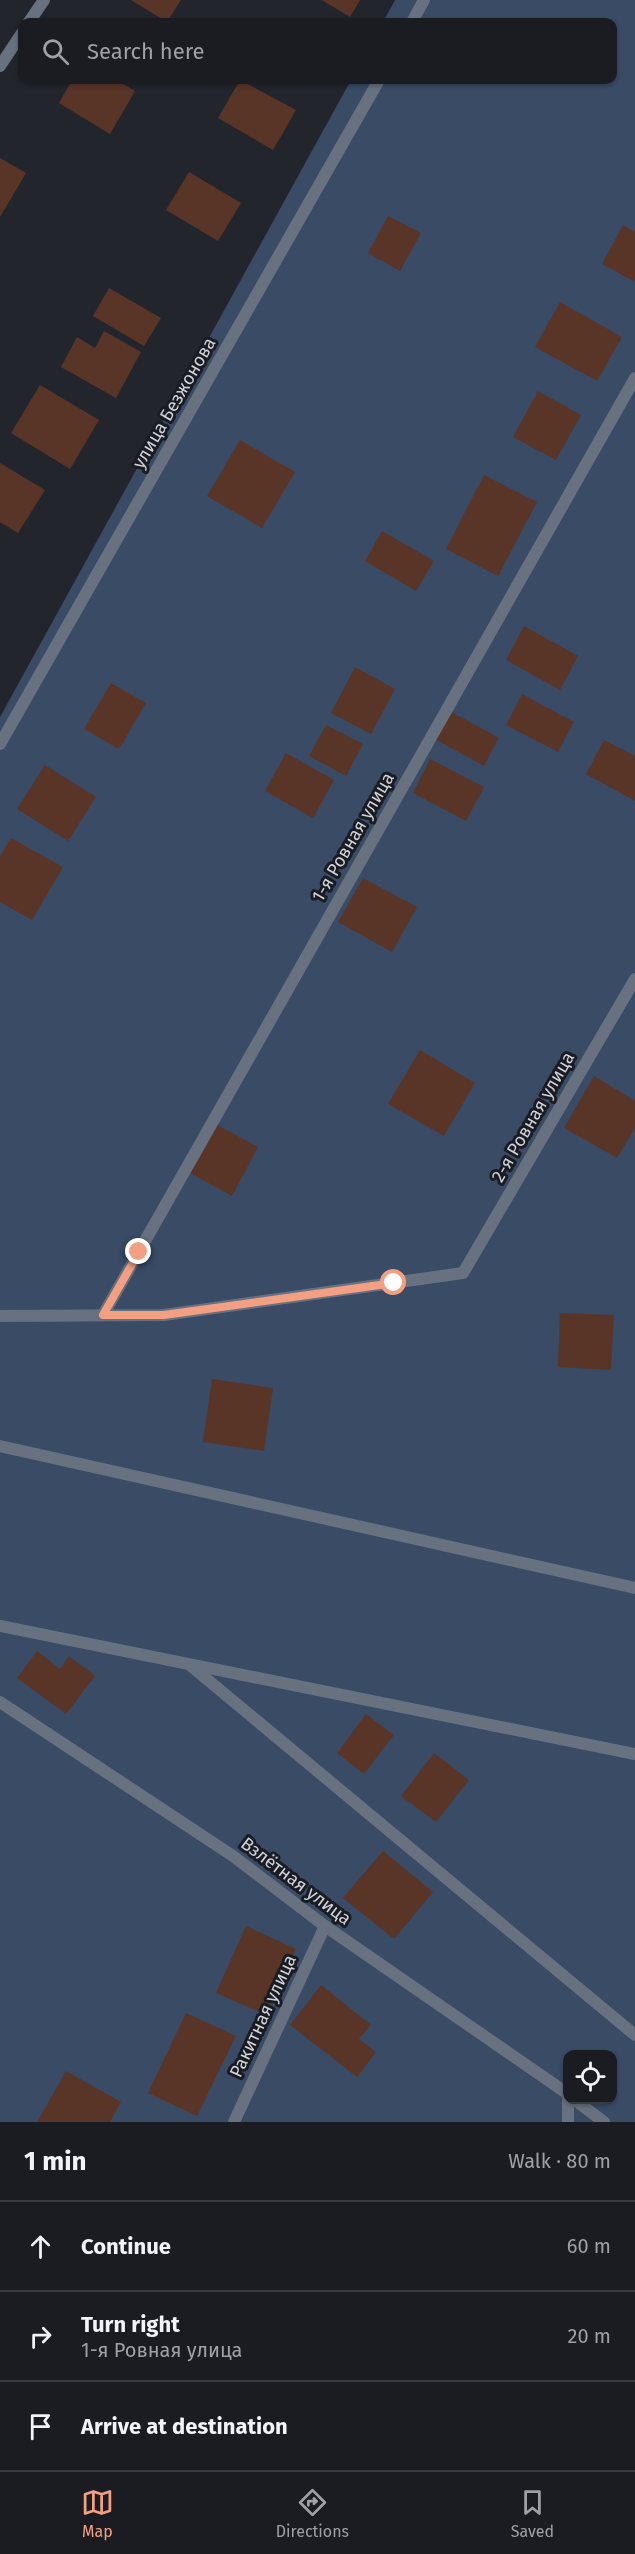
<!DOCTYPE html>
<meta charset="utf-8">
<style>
body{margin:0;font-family:"Fira Sans",sans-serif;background:#27292e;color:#f1f3f6}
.controls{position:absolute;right:18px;bottom:18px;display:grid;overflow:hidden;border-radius:12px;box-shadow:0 2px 4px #0004}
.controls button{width:54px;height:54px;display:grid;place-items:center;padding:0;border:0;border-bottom:2px solid #383a3f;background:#1a1c21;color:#f1f3f6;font:30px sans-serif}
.stop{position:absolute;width:18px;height:18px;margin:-14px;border:4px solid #f3a082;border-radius:50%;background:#fff}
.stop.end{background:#f3a082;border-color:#fff;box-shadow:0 2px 6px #0008}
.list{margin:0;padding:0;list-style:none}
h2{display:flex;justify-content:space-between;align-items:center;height:78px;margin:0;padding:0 24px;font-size:26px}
h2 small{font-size:20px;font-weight:400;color:#9fa1a5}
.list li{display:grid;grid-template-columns:39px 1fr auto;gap:18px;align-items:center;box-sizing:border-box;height:90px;padding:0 24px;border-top:2px solid #383a3f}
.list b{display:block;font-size:22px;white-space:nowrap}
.list p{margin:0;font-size:20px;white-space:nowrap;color:#9fa1a5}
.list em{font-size:20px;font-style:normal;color:#9fa1a5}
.icon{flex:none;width:33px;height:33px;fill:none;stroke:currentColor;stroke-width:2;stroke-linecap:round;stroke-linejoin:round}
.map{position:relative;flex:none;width:635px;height:2122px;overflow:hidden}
.search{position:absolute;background:#1a1c21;box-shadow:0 2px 4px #0004;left:18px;right:18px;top:18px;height:66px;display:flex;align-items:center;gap:15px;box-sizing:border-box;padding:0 21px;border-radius:12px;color:#9fa1a5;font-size:22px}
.sheet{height:348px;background:#1a1c21}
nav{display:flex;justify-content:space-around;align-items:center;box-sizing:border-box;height:84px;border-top:2px solid #383a3f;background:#1a1c21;font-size:16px;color:#9fa1a5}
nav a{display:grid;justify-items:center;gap:3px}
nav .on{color:#f3a082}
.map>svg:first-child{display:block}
</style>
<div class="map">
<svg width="635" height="2122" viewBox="0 0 635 2122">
<rect width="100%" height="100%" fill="#22262c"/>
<path fill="#394b65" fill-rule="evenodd" d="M395,0h240v2122h-635v-1405l351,-637h261v-58h-229zM568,2054h44v46h-44z"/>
<g fill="#593528">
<path d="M131,0h50l-14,22z"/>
<path d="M322,0h38l-10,17z"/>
<path d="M72,80h44l19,11 -25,43 -51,-31z"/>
<path d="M240,80l56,30 -23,40 -55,-32z"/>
<path d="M0,158l26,15 -26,44z"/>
<path d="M189,172l52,31 -23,38 -52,-31z"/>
<path d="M388,216l33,17 -21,38 -32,-18z"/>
<path d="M623,225l12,7v50l-33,-18z"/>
<path d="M109,288l52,30 -17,28 -51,-30z"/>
<path d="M560,302l62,35 -25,44 -62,-34z"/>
<path d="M104,331l37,21 -25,46 -55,-31 16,-30 18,11z"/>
<path d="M40,385l59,35 -29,49 -59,-36z"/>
<path d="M538,391l43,24 -25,45 -43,-23z"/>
<path d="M240,440l55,32 -33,56 -55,-32z"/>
<path d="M0,463l45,27 -27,43 -18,-11z"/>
<path d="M484,475l53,27 -39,74 -52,-27z"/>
<path d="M382,531l52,30 -18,30 -51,-30z"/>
<path d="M524,626l54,30 -18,34 -54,-30z"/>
<path d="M355,667l40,22 -24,45 -40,-21z"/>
<path d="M111,683l35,20 -27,46 -35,-20z"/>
<path d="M522,694l52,28 -16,30 -52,-27z"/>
<path d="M448,710l51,28 -15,28 -51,-28z"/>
<path d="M326,725l37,19 -17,32 -37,-20z"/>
<path d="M604,740l31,16v45l-49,-27z"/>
<path d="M286,753l48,27 -21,38 -48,-27z"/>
<path d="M430,759l54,28 -18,34 -53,-28z"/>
<path d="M45,765l51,32 -28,44 -51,-32z"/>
<path d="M11,838l52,29 -31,53 -32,-18v-46z"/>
<path d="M363,878l54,29 -25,45 -54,-30z"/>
<path d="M420,1050l55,33 -31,53 -56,-32z"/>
<path d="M594,1076l41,25v27l-18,30 -53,-30z"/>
<path d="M216,1124l42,23 -26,49 -42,-23z"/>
<path d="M560,1313l54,2 -3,55 -53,-3z"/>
<path d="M212,1379l61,9 -9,63 -61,-9z"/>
<path d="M37,1651l23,18 9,-13 26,20 -29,38 -49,-36z"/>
<path d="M366,1714l28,21 -30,39 -27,-21z"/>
<path d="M434,1753l35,27 -33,42 -35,-26z"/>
<path d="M383,1851l50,41 -39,47 -51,-41z"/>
<path d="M246,1926l50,23 -30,66 -50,-22z"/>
<path d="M321,1985l50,40 -12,14 17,13 -19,25 -67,-52z"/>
<path d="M186,2013l50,23 -39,80 -49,-23z"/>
<path d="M66,2071l55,31 -11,20h-73z"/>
</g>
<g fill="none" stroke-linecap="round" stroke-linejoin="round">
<g stroke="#67717f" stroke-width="12">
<path d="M29,22l15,-22"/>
<path d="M412,22l12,-22"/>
<path d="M0,66l22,-33"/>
<path d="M0,744l379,-664"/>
<path d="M103,1315l532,-937"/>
<path d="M0,1316l164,-1 299,-42 172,-294"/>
<path d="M0,1446l635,142"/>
<path d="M0,1626l635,128"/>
<path d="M191,1666l444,369"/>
<path d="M0,1702l233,154 92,70 243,168"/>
<path d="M575,2100l29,22"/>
<path d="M234,2122l91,-196"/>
<path d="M568,2122v-22"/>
</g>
</g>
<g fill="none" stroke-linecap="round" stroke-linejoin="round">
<path stroke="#f3a082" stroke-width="8" d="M139,1252l-36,63h61l230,-32"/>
</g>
<g text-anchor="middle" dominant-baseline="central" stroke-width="6" stroke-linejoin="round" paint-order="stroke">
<g font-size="18" fill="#d1d3d8" stroke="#191d23">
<text transform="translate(174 403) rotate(-60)">улица Безжонова</text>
<text transform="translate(353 837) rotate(-60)">1-я Ровная улица</text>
<text transform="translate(533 1117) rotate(-60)">2-я Ровная улица</text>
<text transform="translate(296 1881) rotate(37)">Взлётная улица</text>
<text transform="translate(263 2016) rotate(-65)">Ракитная улица</text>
</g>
</g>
</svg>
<div class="controls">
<button><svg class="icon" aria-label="locate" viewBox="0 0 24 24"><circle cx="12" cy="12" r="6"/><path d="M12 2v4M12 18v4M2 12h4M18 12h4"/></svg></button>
</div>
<div class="stop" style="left:394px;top:1283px"></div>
<div class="stop end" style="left:139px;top:1252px"></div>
<div class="search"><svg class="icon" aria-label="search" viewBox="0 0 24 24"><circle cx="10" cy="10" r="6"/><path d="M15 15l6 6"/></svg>Search here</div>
</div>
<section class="sheet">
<h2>1 min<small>Walk · 80 m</small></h2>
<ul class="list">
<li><svg class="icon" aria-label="ahead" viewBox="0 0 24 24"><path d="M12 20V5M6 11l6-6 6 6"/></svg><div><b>Continue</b></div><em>60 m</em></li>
<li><svg class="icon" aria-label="right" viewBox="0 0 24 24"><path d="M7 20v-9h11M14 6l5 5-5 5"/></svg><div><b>Turn right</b><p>1-я Ровная улица</p></div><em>20 m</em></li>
<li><svg class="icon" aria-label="arrive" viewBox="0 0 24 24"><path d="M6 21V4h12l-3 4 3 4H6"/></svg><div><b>Arrive at destination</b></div></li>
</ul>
</section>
<nav>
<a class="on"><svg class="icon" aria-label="map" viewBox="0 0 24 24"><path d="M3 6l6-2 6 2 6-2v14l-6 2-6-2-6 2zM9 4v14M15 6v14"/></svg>Map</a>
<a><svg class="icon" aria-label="directions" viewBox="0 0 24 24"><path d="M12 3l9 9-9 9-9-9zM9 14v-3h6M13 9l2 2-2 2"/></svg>Directions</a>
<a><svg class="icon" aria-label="saved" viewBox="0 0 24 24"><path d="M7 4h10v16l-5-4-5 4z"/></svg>Saved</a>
</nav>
